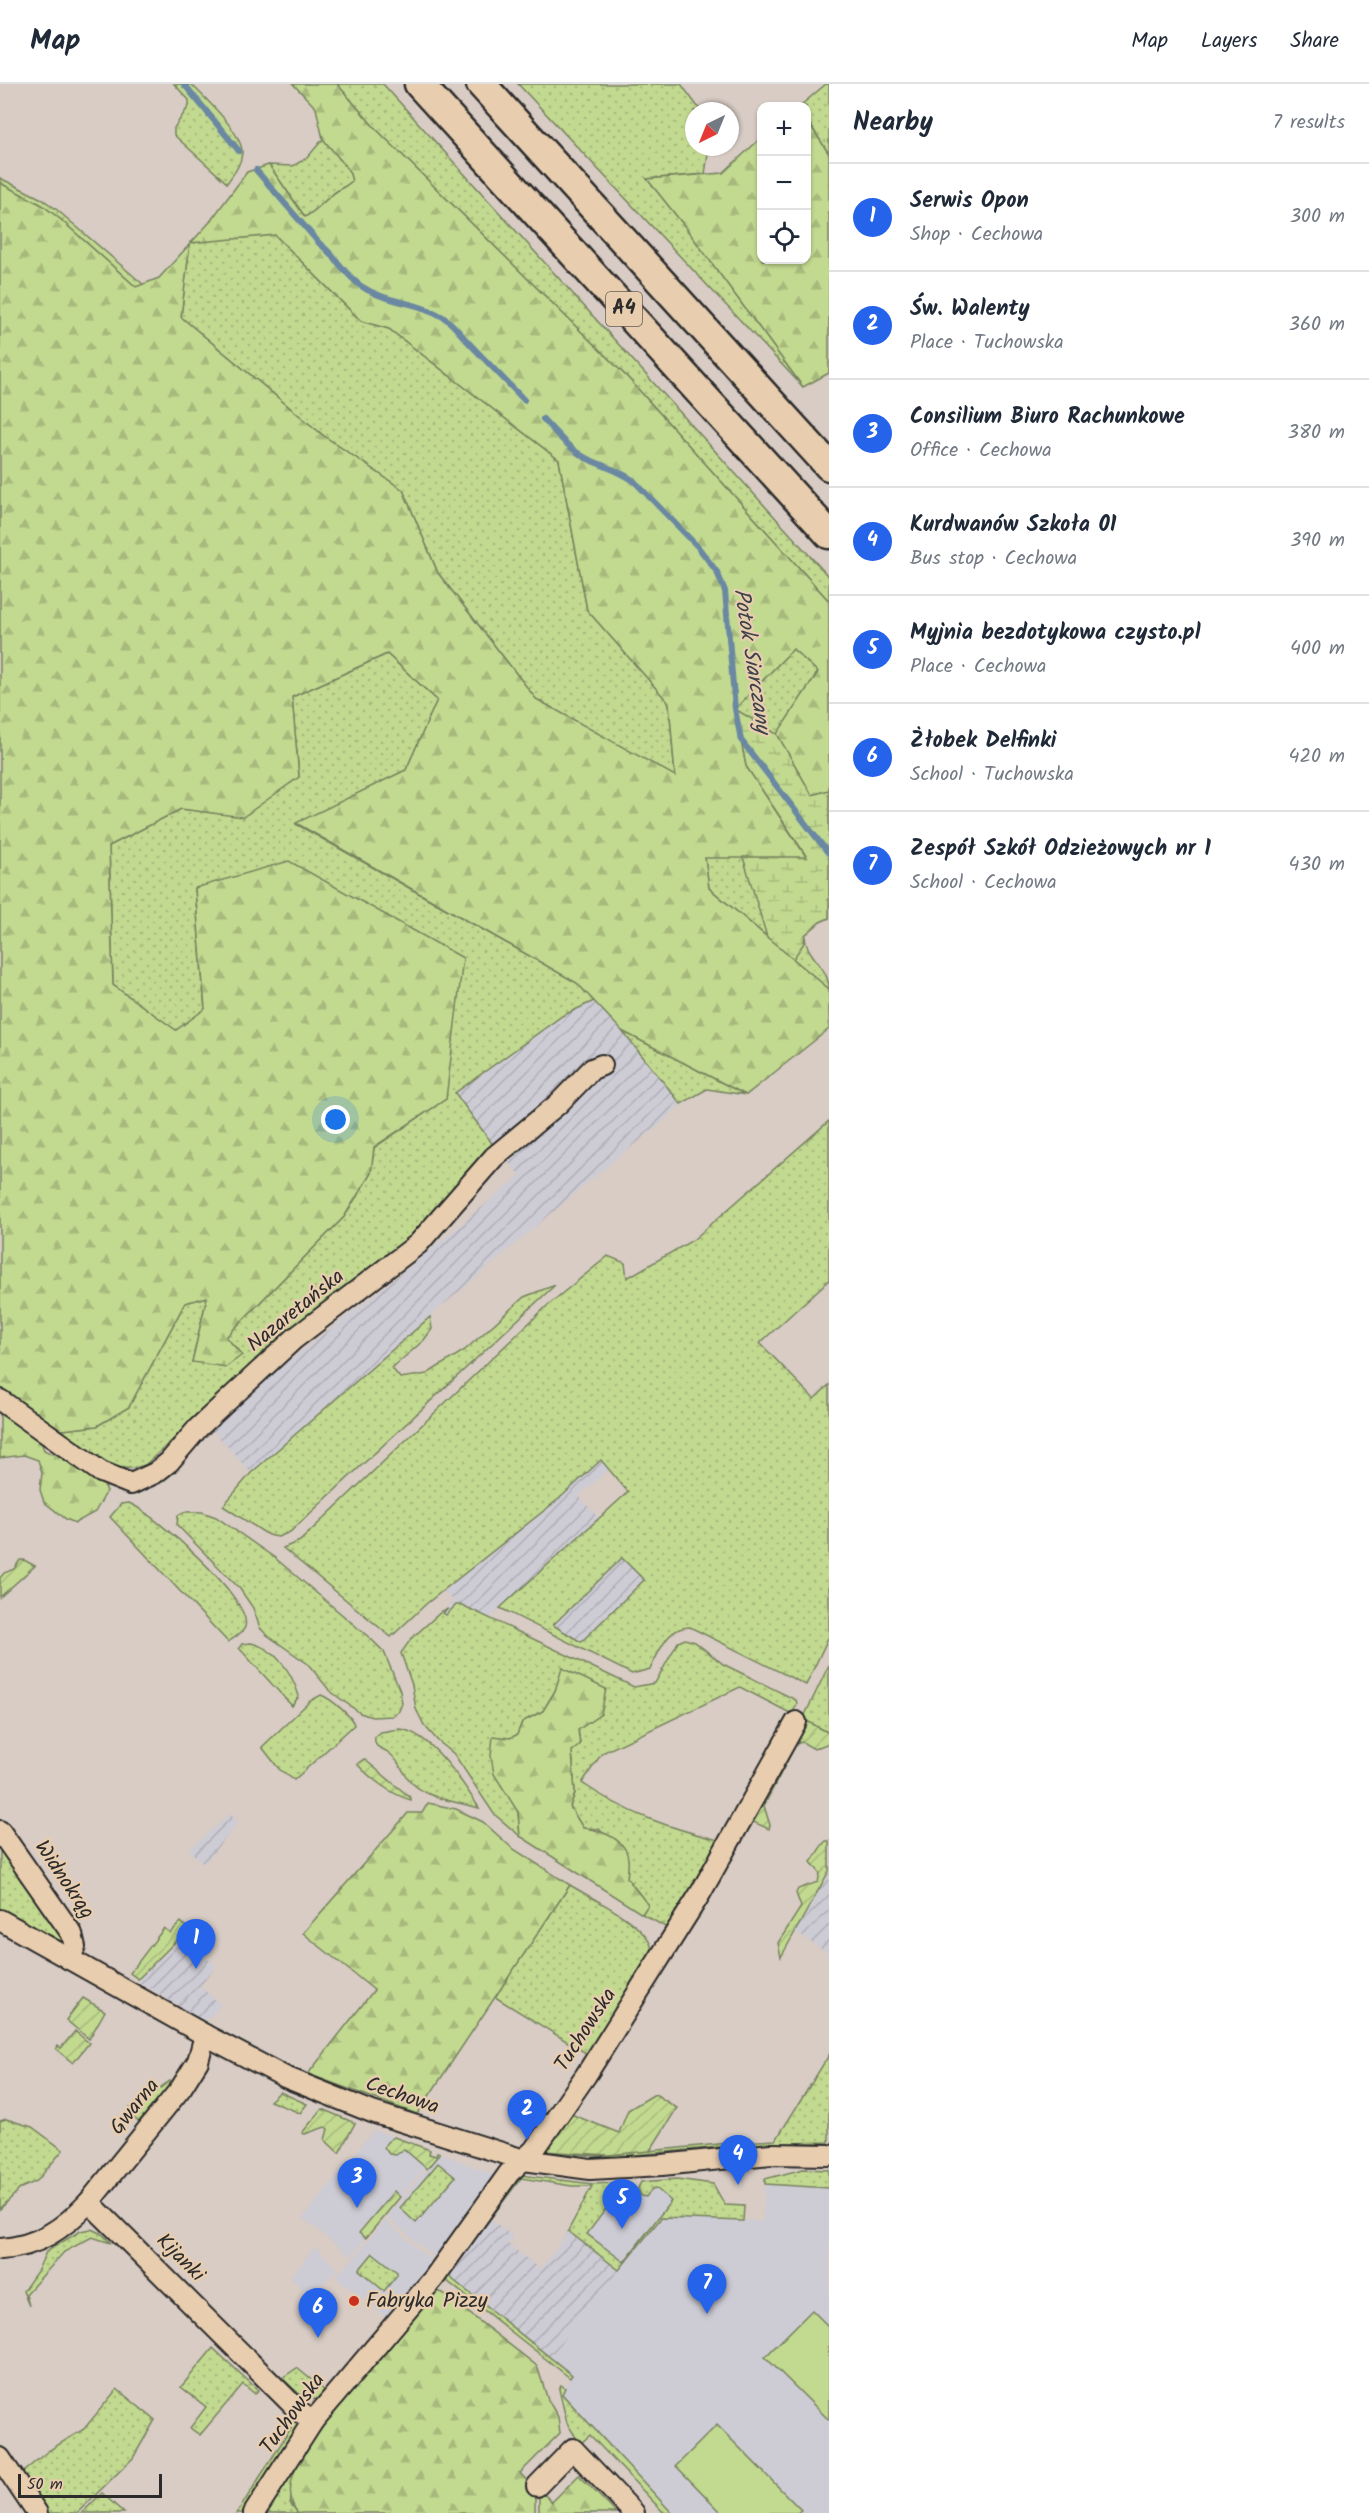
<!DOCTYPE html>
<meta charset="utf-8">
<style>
body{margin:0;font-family:Kalam,sans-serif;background:#f6f6f7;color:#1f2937}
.controls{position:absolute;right:18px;top:18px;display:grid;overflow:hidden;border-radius:12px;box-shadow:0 2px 4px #0004}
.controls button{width:54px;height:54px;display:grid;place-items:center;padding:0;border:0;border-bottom:2px solid #e0e1e3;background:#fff;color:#1f2937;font:30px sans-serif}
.compass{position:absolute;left:685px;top:18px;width:54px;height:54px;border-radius:50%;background:#fff;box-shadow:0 2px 4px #0004;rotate:223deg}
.scale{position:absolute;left:18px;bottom:15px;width:144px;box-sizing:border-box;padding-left:6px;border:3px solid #2b2b2b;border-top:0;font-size:16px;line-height:21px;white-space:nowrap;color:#2b2b2b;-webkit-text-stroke:4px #e8cdaf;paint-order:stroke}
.you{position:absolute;left:336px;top:1036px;width:21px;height:21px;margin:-15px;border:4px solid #fff;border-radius:50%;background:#1a73e8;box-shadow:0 0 0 9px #1a73e833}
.badge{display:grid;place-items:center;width:39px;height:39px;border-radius:50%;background:#2563eb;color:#fff;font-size:20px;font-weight:700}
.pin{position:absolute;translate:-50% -50px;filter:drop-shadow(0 2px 3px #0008)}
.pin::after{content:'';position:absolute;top:32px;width:21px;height:18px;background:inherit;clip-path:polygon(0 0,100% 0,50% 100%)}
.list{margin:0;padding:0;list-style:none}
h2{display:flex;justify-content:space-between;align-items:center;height:78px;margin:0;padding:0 24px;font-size:26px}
h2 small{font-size:20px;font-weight:400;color:#747a83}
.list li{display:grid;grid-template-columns:39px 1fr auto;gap:18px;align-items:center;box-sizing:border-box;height:108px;padding:0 24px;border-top:2px solid #e0e1e3}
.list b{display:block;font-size:22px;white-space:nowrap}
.list p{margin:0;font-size:20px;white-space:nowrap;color:#747a83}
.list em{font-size:20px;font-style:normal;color:#747a83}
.icon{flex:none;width:33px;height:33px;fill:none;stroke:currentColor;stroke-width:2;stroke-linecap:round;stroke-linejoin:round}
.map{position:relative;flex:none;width:829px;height:2429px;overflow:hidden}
header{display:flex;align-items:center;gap:36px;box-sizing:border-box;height:84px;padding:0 30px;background:#fff;border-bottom:2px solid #e0e1e3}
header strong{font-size:28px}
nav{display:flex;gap:33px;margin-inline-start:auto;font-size:21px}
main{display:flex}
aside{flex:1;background:#fff}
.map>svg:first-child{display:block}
</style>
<header>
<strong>Map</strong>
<nav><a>Map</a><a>Layers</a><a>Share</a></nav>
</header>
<main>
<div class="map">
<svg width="829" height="2429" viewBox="0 0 829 2429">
<defs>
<pattern id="industrial-furrows" width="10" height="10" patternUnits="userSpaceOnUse" patternTransform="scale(1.5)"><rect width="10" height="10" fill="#cdcbd4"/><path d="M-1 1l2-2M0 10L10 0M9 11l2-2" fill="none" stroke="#b0aeb6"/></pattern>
<pattern id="grass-dots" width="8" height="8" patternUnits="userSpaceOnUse" patternTransform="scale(1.5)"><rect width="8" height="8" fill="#c2d990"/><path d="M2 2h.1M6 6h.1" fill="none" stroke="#a7ba7c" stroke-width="1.8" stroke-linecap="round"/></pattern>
<pattern id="forest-firs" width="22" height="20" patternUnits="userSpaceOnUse" patternTransform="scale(1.5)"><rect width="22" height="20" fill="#c2d990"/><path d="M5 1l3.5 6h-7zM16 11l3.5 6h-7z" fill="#a7ba7c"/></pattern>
<pattern id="wetland-marsh" width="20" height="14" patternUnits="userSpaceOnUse" patternTransform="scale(1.5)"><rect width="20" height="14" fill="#c2d990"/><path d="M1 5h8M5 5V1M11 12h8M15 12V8" fill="none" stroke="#a7ba7c"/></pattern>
<pattern id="garden-furrows" width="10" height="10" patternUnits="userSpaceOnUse" patternTransform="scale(1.5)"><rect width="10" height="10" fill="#c2d990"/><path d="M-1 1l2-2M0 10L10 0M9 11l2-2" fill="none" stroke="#a7ba7c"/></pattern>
</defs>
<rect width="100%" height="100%" fill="#d8ccc5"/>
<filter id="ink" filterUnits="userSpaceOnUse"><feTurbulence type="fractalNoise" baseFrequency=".0167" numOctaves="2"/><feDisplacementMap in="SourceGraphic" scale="12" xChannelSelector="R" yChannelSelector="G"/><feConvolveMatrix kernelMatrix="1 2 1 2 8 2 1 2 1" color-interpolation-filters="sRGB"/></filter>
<g filter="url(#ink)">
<g fill="#cdcbd4">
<path d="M374,2046l20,7 -7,5 17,7 21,18 -25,30 -6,-6 -34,41 6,6 -15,18 -48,-38z"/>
<path d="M440,2069l55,23v5l-59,78 -49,-42z"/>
<path d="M765,2100l64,4v325h-157l-111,-119 11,-19 -22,-18 69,-86 -51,-40 25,-45 62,-1 20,15 -13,18 101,3z"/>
<path d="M385,2136l48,42 -12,19 -33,38 -53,-43 19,-18z"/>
<path d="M315,2163l23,22 -28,27 -20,-19z"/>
</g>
<g fill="url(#industrial-furrows)">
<path d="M594,917l28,30 59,73 -23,22 -58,46 -196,166 -153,135 -41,-46 67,-57 94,-72 149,-122 -26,-30 -39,-53 107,-77z"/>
<path d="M601,1376l8,9 -30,27 20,23 -111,100 -26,-14h-6l-10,11 -3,-3 10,-11 -9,-11 116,-93z"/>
<path d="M622,1473l22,23 -64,62 -28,-17z"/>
<path d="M230,1730l8,8 -34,42 -15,-14z"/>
<path d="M829,1787v78l-2,3 -32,-20z"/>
<path d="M182,1853l34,29 -16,21 21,17 -12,14 -7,2 -64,-39z"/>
<path d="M491,2135l22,18 -5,7 33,26 27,-39 51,39 -69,87 -103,-82z"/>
</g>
<g fill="url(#grass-dots)" stroke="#76825e" stroke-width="1.5" fill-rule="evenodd">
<path d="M174,0h17c14,14 52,49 51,69 -1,12 -8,20 -15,30l-53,-48v-7l15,-22v-6z"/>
<path d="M337,0h46l446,493v24l-201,-223 -253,-250z"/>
<path d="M518,0h163l20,27h-7v36h15l-4,27 -58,5 36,45 120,163z"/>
<path d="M826,0h3v70l-22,-34 -1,-14h-6z"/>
<path d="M323,55l26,31 3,11c-6,6 -14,8 -20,14 -10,7 -16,16 -27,22l-36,-52 24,1 14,-8z"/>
<path d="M0,94l42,21 14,10 88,76 -8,2 -76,-68 -18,-14 -42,-22z"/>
<path d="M275,151l86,86 28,8 170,131 28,150 82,93 6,74 -139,-78 -98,-126 -35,-83 -79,-54 -143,-119 9,-75z"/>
<path d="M793,565l25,23 -41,63 35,60 17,-5v128l-9,4 -15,13c-1,20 24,31 24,54l-120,-101 -4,-31h102l-61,-91 -11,-57z"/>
<path d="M387,570l50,46 -31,70 -110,54 281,159 17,18 -32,15 -107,77 39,53 -83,94 -114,88 -11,3 -45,46 -96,88c-35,13 -63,-15 -91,-34l43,-5 32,-19 56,-104 22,-6 -15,65 50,-7 -16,-18 118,-120 27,-44 3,-25 72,-49 -251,-210 10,121 -29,21 -63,-46 -4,-139 72,-37 62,7 56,-39 -7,-80z"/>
<path d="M622,947l124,64 -39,-6 -26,15z"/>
<path d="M829,1037v159l-69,63 54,56 15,-14v251l-23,49 -116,-58c-23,0 -30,24 -40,42l-18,5 -132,-66 128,-116 -27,-32 -41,38 -134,106 -35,33 -108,-89 17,-7 248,-236 60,-49 17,7 2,15 66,-38zM622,1474l22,22 -63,62 -28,-17z"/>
<path d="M555,1201l-265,247 -12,5 -10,-2 -45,-29 28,-33 179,-156 2,12 -8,11 -32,28 8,10 27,-4 38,-24 59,-53z"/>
<path d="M129,1419c24,10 125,97 116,124 -2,6 -11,11 -17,15l-118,-125 11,-13z"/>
<path d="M185,1428h17l14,5 59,41 96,81 13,13 16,39 2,12 -3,8 -7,5 -20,1 -12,-4 -30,-22 -22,-27 -41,-29 -7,-7 -7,-20 -13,-19 -63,-64 1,-10z"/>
<path d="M456,1521h6l172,82 21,-4 23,-41 7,-3 10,3 28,22 73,36 1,4 -5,10 -52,-27 -138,66 -20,30c45,31 88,45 140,58l-53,88 -27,-15 6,-9 -21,-27 1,-18 -29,-31 -16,-1 -13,-21 5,-14 -3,-42 8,-7 -2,-15 23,-15 -38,-46 -8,23 -12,20 -21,11 -5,13 -7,3 -3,55 11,19 2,24 -26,-22 -40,-60 -16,-13 -14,-16 -8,-16 -4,-24 -11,-32 10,-14 31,-28 6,-2 -5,4 3,2z"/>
<path d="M251,1559c26,6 41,30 48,53l-7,10 -53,-58 3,-4z"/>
<path d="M829,1581v68l-26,-14z"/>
<path d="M321,1611c9,3 32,22 33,30l-60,55 -15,-11 -17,-22 48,-46z"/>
<path d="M399,1645c31,2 65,55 80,79 -21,-6 -51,-9 -67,-25 -9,-9 -12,-22 -23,-30 -7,-6 -16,-4 -14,-16l6,-5z"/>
<path d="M0,1756l46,77 12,10 5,7 -2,6 -4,1 -57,-32z"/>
<path d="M570,1801c22,14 81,40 83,68l-64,102 -94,-58z"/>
<path d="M829,1971v87l-84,2 -4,-2 35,-2z"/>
<path d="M280,2008l27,12 -7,9 -30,-12z"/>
<path d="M6,2035l26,8 31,23 -26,31 -16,7 -21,21v-88z"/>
<path d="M730,2059l-2,3 -113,11 -72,-5 65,3z"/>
<path d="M438,2079l17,14 -39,46 -16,-15z"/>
<path d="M803,2085l26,1v18l-64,-4v-5z"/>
<path d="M520,2091l73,9 23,-1 3,4 -1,6 -31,41 37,28 47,-61 -15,-13 -4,1 -6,8 -5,-1 -3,-8 3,-6 36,-3 36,5 12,21 19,1 -1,15 -82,-3 -42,52 -51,-39 24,-45h-20l-51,-8 -51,68 -1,-2z"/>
<path d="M91,2145l11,5 9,9 -19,-6 -28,15 -38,42 3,12 -6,-15 15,-21 8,-18 34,-21z"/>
<path d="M373,2169l24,19v3l-13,16 -25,-21z"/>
<path d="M459,2173l2,1 -14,17 125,100 -2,3 -123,-97 -2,-7z"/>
<path d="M213,2264l45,42 -3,4 -12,-10 -43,51 -10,-7 16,-21 -25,-20z"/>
<path d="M297,2284l28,23 -8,8 -11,1 -24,-22z"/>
<path d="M561,2301l4,3 -3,6 110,119h-8l-74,-78 -10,9 -13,-21 -8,-34z"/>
<path d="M117,2305l38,31 -22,38 -56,55h-30l-27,-39 2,-4 1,2 25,-21 36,-22z"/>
<path d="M297,2336l2,7 -53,86h-9l54,-85 -1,-6z"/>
<path d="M308,2362l-18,57 8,10h-33z"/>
<path d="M102,2409l22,20h-42z"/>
</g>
<g fill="url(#forest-firs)" stroke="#76825e" stroke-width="1.5" fill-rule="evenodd">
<path d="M293,0h44l38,44 253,250 201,223v189l-17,5 -35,-61 41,-62 -25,-23 -58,60 11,57 61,92h-102l4,30 120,101v40l-83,66 -124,-64 -45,-48 -281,-160 110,-53 31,-70 -50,-46 -95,43 7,80 -56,40 -62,-8 -72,37 4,139 63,45 29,-21 -10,-121 94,-27 174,97 -17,141 -72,48 -3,26 -27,44 -118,120 16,18 -16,12 -34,-5 15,-65 -22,6 -56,104 -32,19 -43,5 -54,-44v-1204l42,22 18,14 76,68 23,-9 50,-55 38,-51 22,-7 36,52c11,-6 17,-14 27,-22 6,-6 14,-8 20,-14l-3,-11 -26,-31 -7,-31zM275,151l86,86 28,8 170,131 28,150 82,93 6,73 -139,-77 -98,-126 -35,-83 -79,-54 -143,-119 9,-74z"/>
<path d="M807,36l22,34v219l-26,14 -120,-163 -36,-45 76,-6 38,-35 1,122h44z"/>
<path d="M0,1324l39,28 5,14 7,4 12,-1 40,29 4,9 -12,21 -20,11 -9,-4 -22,-17 -4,-12 2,-17 -4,-13 -14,-5 -24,3z"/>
<path d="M562,1584l44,21 -5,25 -23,16 2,15 -8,6 3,42 -5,14 13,21c14,1 34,8 42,21 5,9 3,20 2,29l21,27 -6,9 -122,-78 -2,-24 -24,-38 -3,-18 2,-20 17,2 7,-3 5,-13 21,-11 12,-20z"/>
<path d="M428,1719l28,6 27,13 29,26 58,37 -153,229 -109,-40 66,-84 -71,-57 105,-120h14z"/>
<path d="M437,2207l6,2 94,73 11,34 10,17 2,16 -40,40 15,17v23h-237c-22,-26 9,-66 25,-90l109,-131z"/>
<path d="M579,2391l37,38h-77v-20l3,-1 10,10z"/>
</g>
<path fill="url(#wetland-marsh)" stroke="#76825e" stroke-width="1.5" d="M735,625l42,25 35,61 17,-5v128l-9,4 -15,13 -1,8 -11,16 -26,-22 -24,-80h64l-61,-91z"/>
<g fill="url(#garden-furrows)" stroke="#76825e" stroke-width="1.5">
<path d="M20,1476h4l11,6 -35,31v-19l4,-5 10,-4z"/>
<path d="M803,1635l26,14v10l-15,6 -12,-7 -6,2 -32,62 6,19 -1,4 -18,-8z"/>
<path d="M364,1675l47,39v2c-19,-5 -40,-21 -54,-36z"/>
<path d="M826,1757h3v30l-48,86 -3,-14 23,-36 -5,-14 2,-4 20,-7 2,-9 -9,-11c6,-7 8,-15 15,-21z"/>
<path d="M181,1838l7,7 -50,50 -8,-6 34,-45 6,5z"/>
<path d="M83,1914l22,13 -16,28 -23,-19z"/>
<path d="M75,1947l14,12 -16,20 -17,-14 2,-3 3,2z"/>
<path d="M170,1997h4l-35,41 -10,-8 1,-6c16,-4 26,-19 40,-27z"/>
<path d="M655,2010l22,14 -27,43 -42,4 -66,-4 26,-38 51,20 9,-23z"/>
<path d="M322,2025l33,14 -16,30 -14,-13 3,-11 -3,-2 -20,7 -3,-1z"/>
<path d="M394,2053l36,13 -1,4 7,2 1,-4 3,1 -13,16 -23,-20 -8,6 -7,-1 -5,-7 3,-5z"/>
<path d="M394,2107l6,6 -34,41 -7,-5z"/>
</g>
<g fill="#c2d990" stroke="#76825e" stroke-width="1.5">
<path d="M812,2226l17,17v93l-64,-63z"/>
<path d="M717,2341l84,85 -4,3h-75l-46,-47z"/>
</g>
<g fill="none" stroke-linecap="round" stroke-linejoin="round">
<g stroke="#6b88a2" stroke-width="6">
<path d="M184,0l55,67"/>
<path d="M256,86l63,73c16,12 25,31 42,43 27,18 56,15 82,31 10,6 18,18 26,26 18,19 37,38 55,57"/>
<path d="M543,335c13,14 26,30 43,39 16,8 33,12 48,23l64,66 19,25 8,19 10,118 6,31 88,114"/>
</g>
<defs>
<g id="minor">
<path d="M0,1316l101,72 30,12 24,-11 14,-11 29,-34 96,-89 124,-95 76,-87 64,-53 34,-35 10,-4"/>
<path d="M0,1747l72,103 3,13 -6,12"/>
<path d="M0,1836l205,115 80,42 87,35 152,48 66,9 72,-4 109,-11 58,1"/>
<path d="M89,2118l210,209 14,10"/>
<path d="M0,2165c38,-2 64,-21 89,-47l92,-114 17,-27 7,-26"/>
<path d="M0,2374l37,55"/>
<path d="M537,2402l36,-37 61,64"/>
<path d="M254,2429l59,-92 121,-143 75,-105 25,-23 52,-75 114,-181 96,-172"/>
</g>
<g id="highway">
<path d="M419,0l410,450"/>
<path d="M481,0l348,382"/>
</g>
</defs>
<use href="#minor" stroke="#2b2b2b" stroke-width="24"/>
<use href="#highway" stroke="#2b2b2b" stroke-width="33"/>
<use href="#minor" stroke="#e8cdaf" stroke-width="20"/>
<use href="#highway" stroke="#e8cdaf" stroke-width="28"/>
</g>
</g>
<circle fill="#c8321e" stroke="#e8cdaf" stroke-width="2" cx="354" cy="2217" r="6"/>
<g text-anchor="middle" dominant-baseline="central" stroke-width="4.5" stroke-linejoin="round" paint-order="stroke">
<rect fill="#e8cdaf" stroke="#645c53" stroke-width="1.5" x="606" y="208" width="36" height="34" rx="4.5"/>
<g font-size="20" font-weight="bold" fill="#2b2b2b">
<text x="624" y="225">A4</text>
</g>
<g font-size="21" fill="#2b2b2b" stroke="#e8cdaf">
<text transform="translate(296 1227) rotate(-39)">Nazaretańska</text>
<text transform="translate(64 1796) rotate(56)">Widnokrąg</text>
<text transform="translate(586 1946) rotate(-57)">Tuchowska</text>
<text transform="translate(402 2012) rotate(19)">Cechowa</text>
<text transform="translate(135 2023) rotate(-51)">Gwarna</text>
<text transform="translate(180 2174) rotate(45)">Kijanki</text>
<text transform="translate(293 2330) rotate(-54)">Tuchowska</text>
</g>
<g font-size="21" fill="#2b2b2b" stroke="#e8cdaf" text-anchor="start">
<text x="366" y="2217">Fabryka Pizzy</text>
</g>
<g font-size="22" font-style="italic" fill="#3b4249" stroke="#e8cdaf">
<text transform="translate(751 577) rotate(81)">Potok Siarczany</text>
</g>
</g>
</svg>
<div class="controls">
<button>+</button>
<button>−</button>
<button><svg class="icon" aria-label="locate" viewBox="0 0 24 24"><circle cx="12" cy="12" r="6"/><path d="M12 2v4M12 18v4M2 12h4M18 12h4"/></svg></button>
</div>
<svg class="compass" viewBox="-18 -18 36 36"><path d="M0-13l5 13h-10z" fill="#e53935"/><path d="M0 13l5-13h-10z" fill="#747a83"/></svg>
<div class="scale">50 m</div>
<div class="you"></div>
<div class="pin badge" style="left:196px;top:1885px">1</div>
<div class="pin badge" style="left:527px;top:2056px">2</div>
<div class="pin badge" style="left:357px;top:2124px">3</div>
<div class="pin badge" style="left:738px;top:2101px">4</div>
<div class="pin badge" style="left:622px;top:2145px">5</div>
<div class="pin badge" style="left:318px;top:2254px">6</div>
<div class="pin badge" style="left:707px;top:2230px">7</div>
</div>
<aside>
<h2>Nearby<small>7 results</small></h2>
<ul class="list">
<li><span class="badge">1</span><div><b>Serwis Opon</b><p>Shop · Cechowa</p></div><em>300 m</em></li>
<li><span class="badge">2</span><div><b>Św. Walenty</b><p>Place · Tuchowska</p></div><em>360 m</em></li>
<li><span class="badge">3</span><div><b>Consilium Biuro Rachunkowe</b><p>Office · Cechowa</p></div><em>380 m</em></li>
<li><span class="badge">4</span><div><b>Kurdwanów Szkoła 01</b><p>Bus stop · Cechowa</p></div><em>390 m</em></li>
<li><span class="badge">5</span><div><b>Myjnia bezdotykowa czysto.pl</b><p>Place · Cechowa</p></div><em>400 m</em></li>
<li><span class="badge">6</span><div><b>Żłobek Delfinki</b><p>School · Tuchowska</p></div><em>420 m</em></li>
<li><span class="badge">7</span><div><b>Zespół Szkół Odzieżowych nr 1</b><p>School · Cechowa</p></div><em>430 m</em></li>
</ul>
</aside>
</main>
